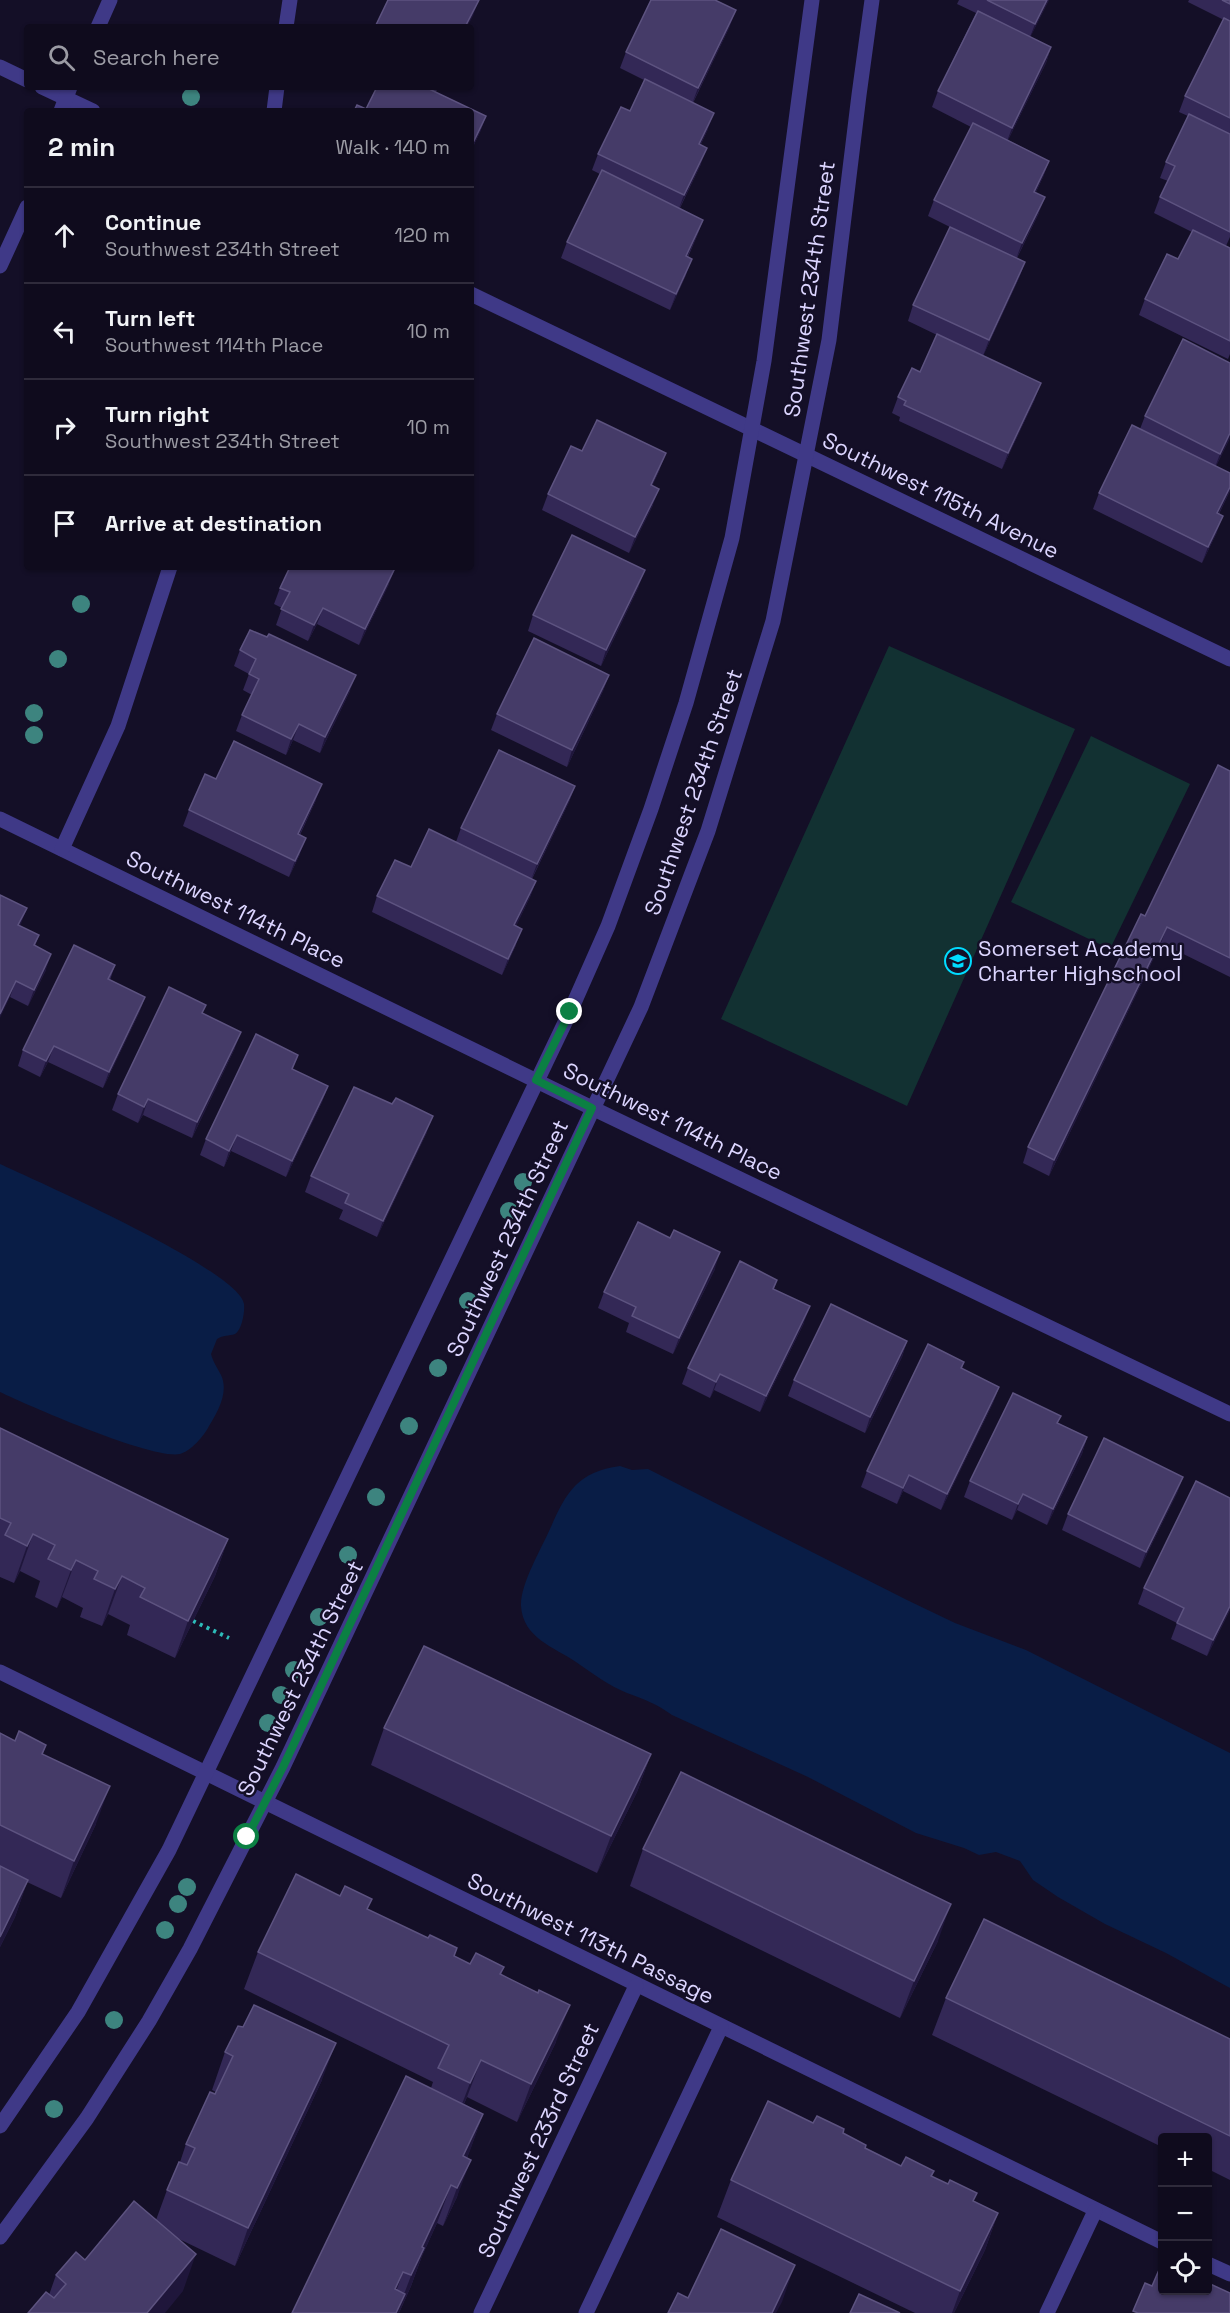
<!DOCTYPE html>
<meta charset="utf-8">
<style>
body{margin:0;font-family:"Space Grotesk",sans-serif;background:#1d192a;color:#f1f3f6}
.controls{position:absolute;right:18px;bottom:18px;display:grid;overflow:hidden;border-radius:6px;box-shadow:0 2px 4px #0004}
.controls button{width:54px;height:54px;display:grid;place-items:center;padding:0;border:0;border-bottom:2px solid #2f2b3b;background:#0f0b1d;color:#f1f3f6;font:30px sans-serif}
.stop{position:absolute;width:18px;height:18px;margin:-14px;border:4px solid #0b8043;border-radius:50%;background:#fff}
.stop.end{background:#0b8043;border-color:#fff;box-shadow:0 2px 6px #0008}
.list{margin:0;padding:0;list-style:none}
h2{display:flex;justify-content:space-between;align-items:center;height:78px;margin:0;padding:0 24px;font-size:26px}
h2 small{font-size:20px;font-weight:400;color:#9b9ba4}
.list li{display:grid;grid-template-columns:39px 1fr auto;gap:18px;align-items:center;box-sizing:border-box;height:96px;padding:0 24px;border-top:2px solid #2f2b3b}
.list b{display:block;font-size:22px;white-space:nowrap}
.list p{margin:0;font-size:20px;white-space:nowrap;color:#9b9ba4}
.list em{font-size:20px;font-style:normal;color:#9b9ba4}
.icon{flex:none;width:33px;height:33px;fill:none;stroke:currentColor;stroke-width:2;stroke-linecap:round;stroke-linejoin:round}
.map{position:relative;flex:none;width:1230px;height:2313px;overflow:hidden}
.search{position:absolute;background:#0f0b1d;box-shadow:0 2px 4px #0004;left:24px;top:24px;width:450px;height:66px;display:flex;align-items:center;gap:15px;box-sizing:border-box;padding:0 21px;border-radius:6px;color:#9b9ba4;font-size:22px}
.panel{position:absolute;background:#0f0b1d;box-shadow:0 2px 4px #0004;left:24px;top:108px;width:450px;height:462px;border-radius:6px}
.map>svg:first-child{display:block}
</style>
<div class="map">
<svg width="1230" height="2313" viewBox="0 0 1230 2313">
<rect width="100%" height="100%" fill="#140f27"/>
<g fill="#123132">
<path d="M889,646l186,83 -168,377 -186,-87z"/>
<path d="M1091,736l99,48 -80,165 -99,-47z"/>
</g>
<g fill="#091d46">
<path d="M0,1164c37,17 240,107 244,140 1,7 -2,26 -9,30 -6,2 -12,1 -18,5l-6,15c2,8 6,13 10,21 8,17 -3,36 -12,51 -5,10 -18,25 -29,28 -27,6 -151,-48 -180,-62z"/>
<path d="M620,1466l12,4 16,-1 259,131 48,23 71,27 204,103v235l-64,-35 -61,-29 -47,-27 -25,-17 -13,-19 -24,-9 -17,3 -15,-7 -48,-15 -108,-56 -136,-62c-15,-11 -28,-16 -45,-22 -18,-7 -35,-20 -51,-31 -22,-15 -53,-24 -55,-56 -1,-21 20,-57 29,-77 16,-36 27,-57 70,-63z"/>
</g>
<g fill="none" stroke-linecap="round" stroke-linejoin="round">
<path stroke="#2dbcb9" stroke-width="4" stroke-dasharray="3 4.5" stroke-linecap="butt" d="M193,1621l36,17"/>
<g stroke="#3f3987" stroke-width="15">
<path d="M98,27l12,-27"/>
<path d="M286,27l4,-27"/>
<path d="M0,67l27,13"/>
<path d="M42,87l51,24"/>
<path d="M61,111l9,-24"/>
<path d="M274,111l3,-24"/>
<path d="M0,266l27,-59"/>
<path d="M471,294l759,365"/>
<path d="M0,819l592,289 638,306"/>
<path d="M62,849l56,-123 52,-159"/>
<path d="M0,1672l1162,570"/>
<path d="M0,2126l78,-114 91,-162 401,-838 38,-86 43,-117 35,-106 46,-165 32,-177 48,-361"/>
<path d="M0,2237l87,-119 62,-97 41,-72 93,-182 358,-760 67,-176 65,-210 56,-281 30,-245 13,-95"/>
<path d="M1208,2264l22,10"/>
<path d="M481,2313l155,-327"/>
<path d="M586,2313l135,-286"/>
<path d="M1047,2313l48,-102"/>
</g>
</g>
<g fill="#3d847f">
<circle cx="191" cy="97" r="9"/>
<circle cx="81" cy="604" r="9"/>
<circle cx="58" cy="659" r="9"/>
<circle cx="34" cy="713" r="9"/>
<circle cx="34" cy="735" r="9"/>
<circle cx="523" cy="1182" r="9"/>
<circle cx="509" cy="1211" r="9"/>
<circle cx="468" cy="1301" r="9"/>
<circle cx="438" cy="1368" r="9"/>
<circle cx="409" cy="1426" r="9"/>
<circle cx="376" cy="1497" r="9"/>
<circle cx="348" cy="1555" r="9"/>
<circle cx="319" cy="1617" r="9"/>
<circle cx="294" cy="1670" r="9"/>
<circle cx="281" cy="1695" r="9"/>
<circle cx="268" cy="1723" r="9"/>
<circle cx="187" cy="1887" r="9"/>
<circle cx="178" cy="1904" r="9"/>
<circle cx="165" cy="1930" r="9"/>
<circle cx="114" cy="2020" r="9"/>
<circle cx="54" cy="2109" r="9"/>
</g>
<g fill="#332856">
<path d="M959,0h90l-19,37 21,10 -5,16 -38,77 41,21 -6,16 -7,15 3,21 -22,45 8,4 -6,16 -36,78 52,43 -33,70 -103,-48 1,-4 -8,-4 6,-16 22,-25 17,-37 -29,-14 5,-16 51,-71 -36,-18 6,-16 37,-73 -39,-20 6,-16 38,-78 -19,-9z"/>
<path d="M1189,0h41v237l-4,9 4,2v106l-2,5 -89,-44 6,-16 33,-40 14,-27 -38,-19 6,-16 8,-16 -8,-3 6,-16 22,-46 -9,-4 6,-16 39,-76 -36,-18z"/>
<path d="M730,26l-37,77 15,26 -7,15v20l-21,44 23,12 -6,16 -9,21 -2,18 -16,35 -109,-52 6,-16 33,-68 -8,-4 6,-16 32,-43 14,-31 -24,-12 6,-16z"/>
<path d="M377,87h61l-2,5 50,24 -6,16 -9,19v-40l-105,-2z"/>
<path d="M1145,416l85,22 -14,28 14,25 -11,23 -2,18 -15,31 -109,-54 6,-16 41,-64z"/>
<path d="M582,451l78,18 -8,17 1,19 -24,48 -87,-43 6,-16z"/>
<path d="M389,584l-30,61 -42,-21 -9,17 -32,-16 6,-17 -8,-4 6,-16z"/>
<path d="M639,586l-38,80 -73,-35 5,-16z"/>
<path d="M240,650l110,41 -30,62 -27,-13 -7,15 -50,-24 6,-16 10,-20 -9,-5 6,-16 -15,-8z"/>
<path d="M609,675l-6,16 -36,76 -76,-37 6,-16z"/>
<path d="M1230,771v206l-69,-34 -112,233 -26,-13 5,-16 117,-231z"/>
<path d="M216,779l100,21 -16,35v19l-11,23 -106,-51 6,-16z"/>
<path d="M575,786l-6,16 -37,77 4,2 -6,16 -14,29v19l-14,30 -130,-63 5,-16 34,-29 45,-25 5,-14z"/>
<path d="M20,926l19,9 -4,11 11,24 -18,36 -18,-9z"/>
<path d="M115,965l-5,15 35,17 -6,16 -36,75 -55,-26 -8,15 -22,-11 5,-16z"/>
<path d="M203,1014l32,34 -43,90 -49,-23 -5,8 -26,-13 6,-16z"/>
<path d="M293,1070l35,16 -6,16 -36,75 -55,-26 -7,16 -24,-12 6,-16z"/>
<path d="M427,1132l-50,105 -38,-18 4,-9 -38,-18 6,-16z"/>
<path d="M715,1269l-42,85 -47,-22 3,-9 -31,-15 6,-16z"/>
<path d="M777,1280l-3,9 30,34 -44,89 -46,-22 -4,8 -28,-14 6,-16z"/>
<path d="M907,1341l-5,16 -37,76 -77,-37 6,-16z"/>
<path d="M964,1362l-2,7 37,18 -6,16 -52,107 -38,-19 -6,13 -36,-17 6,-16z"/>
<path d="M1061,1416l-3,7 29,14 -5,17 -35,71 -30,-15 -5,10 -48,-23 6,-16z"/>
<path d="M0,1428l228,111 -13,37 -40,82 -48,-23 3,-10 -22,-11 -6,12 -22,-9 3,-9 -21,-11 -5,11 -22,-11 5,-16 -20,-10 -6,12 -14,-6z"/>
<path d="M1183,1477l-6,16 -37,75 -78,-38 6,-16z"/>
<path d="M1144,1588l86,22 -23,46 -36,-17 6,-16 -39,-19z"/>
<path d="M384,1728l267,26 -14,38 -40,81 -226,-108z"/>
<path d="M0,1733l15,8 31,4 -3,9 53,70 -35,74 -34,-16 -12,35 -15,30z"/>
<path d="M643,1849l295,92 -38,77 -270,-132z"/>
<path d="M368,1909l86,47 16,8 34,3 -3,8 55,67 -39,80 -50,-25 -3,7 19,10 -16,44 -10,39 -14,29 -6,-3 -15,33 -11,30 -12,27h-107l139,-225 2,-6 -189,-93 14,-37z"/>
<path d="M946,1998l284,41v141l-22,-11v-31h-46v9l-230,-112z"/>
<path d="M225,2052l97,28 -87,186 -56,-27 4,52 -155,22 21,-18 7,-20 100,-55 11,-30 13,-28 6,-18 30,-52 -4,-2z"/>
<path d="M813,2123l30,10 22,15 36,18 33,5 -2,5 42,25 24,12 -13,37 -31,63h-39l-198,-96 14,-37z"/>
</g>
<g fill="#1f163b">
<path d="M479,0l-6,16 -6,11h-2z"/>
<path d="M1047,0h2l-20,40 6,-16z"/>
<path d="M736,10l-6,16 -38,78 6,-16z"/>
<path d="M1051,47l-5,16 -40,81 6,-16z"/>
<path d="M714,113l-6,16 -15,31 6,-16z"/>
<path d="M486,116l-6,16 -9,19v-4z"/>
<path d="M707,148l-6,16 -23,47 6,-16z"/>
<path d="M1049,161l-6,16 -15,31 6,-16z"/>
<path d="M1045,197l-6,16 -23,46 6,-16z"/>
<path d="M703,220l-6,16 -17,36 6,-16z"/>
<path d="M692,259l-6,16 -16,35 6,-16z"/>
<path d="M1025,262l-6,16 -36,78 6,-16z"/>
<path d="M1041,383l-6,16 -33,70 6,-16z"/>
<path d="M1230,433v5l-16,32 6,-16z"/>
<path d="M666,453l-6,16 -15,32 6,-16z"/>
<path d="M1230,487v4l-19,38 6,-16z"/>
<path d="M659,489l-6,16 -24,48 6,-16z"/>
<path d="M1223,516l-6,16 -15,31 6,-16z"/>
<path d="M395,568l-6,16 -30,61 6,-16z"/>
<path d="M645,570l-6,16 -38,80 5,-16z"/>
<path d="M323,608l-6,16 -9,17 6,-16z"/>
<path d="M356,675l-6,16 -30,62 5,-16z"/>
<path d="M609,675l-6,16 -36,76 5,-17z"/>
<path d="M299,724l-6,16 -7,15 5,-16z"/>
<path d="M322,784l-6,16 -24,50 6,-16z"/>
<path d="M575,786l-6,16 -38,78 6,-16z"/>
<path d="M306,838l-6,16 -11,23 6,-16z"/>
<path d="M536,881l-6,16 -21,44 5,-16z"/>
<path d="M27,908l-6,16 -8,17 5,-16z"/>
<path d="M1167,927l-6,16 -112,233 5,-16z"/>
<path d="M522,929l-6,16 -14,30 6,-16z"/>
<path d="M51,954l-5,16 -18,36 6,-16z"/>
<path d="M16,981l-6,16 -10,21v-4z"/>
<path d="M145,997l-6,16 -36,75 6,-16z"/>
<path d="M241,1032l-6,16 -43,90 5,-16z"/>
<path d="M54,1046l-6,16 -8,15 6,-16z"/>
<path d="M328,1086l-6,16 -36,75 6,-16z"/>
<path d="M148,1099l-5,16 -5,8 6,-16z"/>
<path d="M433,1116l-6,16 -50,105 6,-16z"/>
<path d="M237,1135l-6,16 -7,16 5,-16z"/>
<path d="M720,1252l-5,17 -42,85 6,-16z"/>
<path d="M810,1306l-6,17 -44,89 6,-16z"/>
<path d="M907,1341l-5,16 -37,76 5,-16z"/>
<path d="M720,1374l-6,16 -4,8 6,-16z"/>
<path d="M999,1387l-6,16 -52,107 6,-16z"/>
<path d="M1087,1437l-5,17 -35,71 6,-16z"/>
<path d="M909,1475l-6,16 -6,13 6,-16z"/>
<path d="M1183,1477l-6,16 -37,75 6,-16z"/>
<path d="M1023,1494l-6,16 -5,10 6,-16z"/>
<path d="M33,1534l-13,37 -6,12 13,-37z"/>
<path d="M228,1539l-13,37 -40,82 13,-37z"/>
<path d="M76,1560l-14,37 -5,11 14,-38z"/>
<path d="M122,1576l-14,38 -6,12 13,-37z"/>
<path d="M1230,1606v4l-23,46 6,-16z"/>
<path d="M651,1754l-14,38 -40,81 14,-37z"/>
<path d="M110,1786l-14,38 -35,74 13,-37z"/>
<path d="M28,1880l-13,37 -15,30v-10z"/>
<path d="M951,1904l-13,37 -38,77 14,-37z"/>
<path d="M570,2005l-14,37 -39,80 14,-38z"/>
<path d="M336,2043l-14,37 -87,186 13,-38z"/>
<path d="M481,2060l-14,37 -11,23 14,-37z"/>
<path d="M483,2114l-13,37 -17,36 10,-31z"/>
<path d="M471,2160l-14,37 -14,29 14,-38z"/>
<path d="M451,2185l-14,38 -15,33 -11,30 -12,27h-3l5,-11 21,-55z"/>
<path d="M998,2213l-13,37 -31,63h-2l8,-22z"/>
<path d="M196,2254l-13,37 -18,22h-18z"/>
<path d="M795,2265l-13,37 -6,11h-4z"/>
<path d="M403,2272l-13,37 5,-20z"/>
</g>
<g fill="#453b68" stroke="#5d5380" stroke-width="1.5">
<path d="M388,0h91l-14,27h-90z"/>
<path d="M651,0h64l21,10 -38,78 -72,-36z"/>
<path d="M987,0h60l-12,24z"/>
<path d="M1222,0h8v4z"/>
<path d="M978,11l73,36 -39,81 -74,-37z"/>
<path d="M1224,18l6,3v97l-45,-22z"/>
<path d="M645,79l69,34 -15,31 8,4 -23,47 -86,-41 23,-47 9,4z"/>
<path d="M377,87h48l61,29 -15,31v-36h-117l3,-6 9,4z"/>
<path d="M1189,114l41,20v98l-70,-35 15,-31 -9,-4z"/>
<path d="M973,123l76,38 -15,31 11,5 -23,46 -88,-43z"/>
<path d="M602,170l101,50 -17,36 6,3 -16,35 -109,-52z"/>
<path d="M950,227l75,35 -36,78 -76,-35z"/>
<path d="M1193,230l37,18v93l-85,-42 22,-45 11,5z"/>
<path d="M937,334l104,49 -33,70 -104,-48 2,-4 -8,-4 14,-29 8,4z"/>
<path d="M1183,339l47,24v70l-10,21 -75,-38z"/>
<path d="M597,420l69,33 -15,32 8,4 -24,48 -87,-43 23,-48 11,5z"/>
<path d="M1132,425l98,48v14l-13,26 6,3 -15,31 -109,-54z"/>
<path d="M572,535l73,35 -39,80 -73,-35z"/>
<path d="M290,567h103l2,1 -30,61 -42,-21 -9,17 -33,-16 9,-17 -10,-4z"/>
<path d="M250,630l17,7 2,-3 87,41 -31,62 -26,-13 -8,15 -49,-24 17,-36 -10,-5 7,-15 -16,-9z"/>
<path d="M534,638l75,37 -37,75 -75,-36z"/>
<path d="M234,741l88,43 -24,50 8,4 -11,23 -106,-51 16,-36 11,5z"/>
<path d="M499,750l76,36 -38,78 -76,-36z"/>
<path d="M1218,765l12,6v187l-63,-31 -113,233 -26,-13 113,-233 4,2z"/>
<path d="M429,829l107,52 -22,44 8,4 -14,30 -131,-63 18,-36 16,7z"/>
<path d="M0,895l27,13 -9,17 21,10 -5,10 17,9 -17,36 -18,-9 -16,33z"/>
<path d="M74,945l41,20 -7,14 37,18 -36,75 -55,-26 -8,15 -23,-11z"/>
<path d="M169,987l37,18 -4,8 39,19 -44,90 -49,-23 -4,8 -26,-13z"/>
<path d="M256,1034l42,21 -6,14 36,17 -36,75 -55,-26 -8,16 -23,-12z"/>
<path d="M354,1087l38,17 4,-6 37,18 -50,105 -38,-18 4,-9 -38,-18z"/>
<path d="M638,1222l32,16 4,-8 46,22 -41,86 -47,-22 4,-9 -32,-15z"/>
<path d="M740,1261l37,19 -4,9 37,17 -44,90 -46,-22 -4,8 -28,-14z"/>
<path d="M831,1304l76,37 -37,76 -76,-37z"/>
<path d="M928,1344l36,18 -3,6 38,19 -52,107 -38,-19 -6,13 -36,-17z"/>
<path d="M1013,1393l48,23 -4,7 30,14 -34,72 -30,-15 -5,10 -48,-23z"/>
<path d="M0,1428l228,111 -40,82 -48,-24 5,-9 -23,-12 -7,13 -21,-10 4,-8 -22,-11 -5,10 -23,-11 7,-14 -22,-11 -6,12 -22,-11 6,-12 -11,-5z"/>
<path d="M1104,1438l79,39 -37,75 -78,-38z"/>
<path d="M1196,1481l34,17v108l-17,34 -36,-17 7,-15 -40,-20z"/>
<path d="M424,1646l227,108 -40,82 -227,-108z"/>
<path d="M19,1731l27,14 -4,9 68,32 -36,75 -74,-36v-92l15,8z"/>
<path d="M681,1772l270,132 -37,77 -271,-132z"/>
<path d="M0,1866l28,14 -28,57z"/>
<path d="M296,1874l44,22 5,-10 27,13 -5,10 61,29 2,-3 27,13 -3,8 16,8 6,-11 28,14 -4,7 38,19 1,-3 31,15 -39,79 -50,-24 -11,23 -32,-15 11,-23 -191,-93z"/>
<path d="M984,1919l246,120v97l-284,-138z"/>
<path d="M254,2005l82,38 -88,185 -81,-38 12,-28 8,3 8,-17 -9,-4 24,-52 5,2 18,-38 -8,-4 13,-26 5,1z"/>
<path d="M406,2076l77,38 -20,42 8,4 -14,28 -6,-3 -29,62 2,1 -13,27 -8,-3 -8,17 10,5 -9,19h-104z"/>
<path d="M768,2101l45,22 4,-7 27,13 -1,4 23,12 -1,3 36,18 5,-9 28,14 -3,5 17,8 2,-4 27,13 -4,8 25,12 -38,78 -229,-111z"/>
<path d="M134,2201l62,53 -49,59h-119l18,-21 8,6 12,-14 -10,-9 20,-23 9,8z"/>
<path d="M721,2229l74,36 -23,48h-104l10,-20 10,5z"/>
<path d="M1162,2263v27h46v-7l22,10v20h-92l-5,-2 12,-28 7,3z"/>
<path d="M859,2294l41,19h-50z"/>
</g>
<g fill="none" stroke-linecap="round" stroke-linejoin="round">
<path stroke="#0b8043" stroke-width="8" d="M247,1837l36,-70 309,-659 -56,-28 34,-68"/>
</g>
<defs>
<symbol id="school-ring" viewBox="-11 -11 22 22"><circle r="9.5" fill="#140f27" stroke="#01dbff" stroke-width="1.5"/><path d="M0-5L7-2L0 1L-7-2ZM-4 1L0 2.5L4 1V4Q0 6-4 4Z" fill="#01dbff"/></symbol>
</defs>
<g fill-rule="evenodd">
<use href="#school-ring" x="943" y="946" width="30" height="30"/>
</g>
<g text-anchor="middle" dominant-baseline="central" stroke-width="5" stroke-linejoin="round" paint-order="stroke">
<g font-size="22" fill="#dcd5ff" stroke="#140f27">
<text transform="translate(809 289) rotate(-82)">Southwest 234th Street</text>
<text transform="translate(941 495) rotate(26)">Southwest 115th Avenue</text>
<text transform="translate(693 792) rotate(-71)">Southwest 234th Street</text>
<text transform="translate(236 909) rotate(26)">Southwest 114th Place</text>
<text transform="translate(673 1121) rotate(26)">Southwest 114th Place</text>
<text transform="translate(507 1238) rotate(-65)">Southwest 234th Street</text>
<text transform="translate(300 1678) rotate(-64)">Southwest 234th Street</text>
<text transform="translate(591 1938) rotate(26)">Southwest 113th Passage</text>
<text transform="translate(538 2140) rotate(-65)">Southwest 233rd Street</text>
</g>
<g font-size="22" fill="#dcd5ff" stroke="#140f27" text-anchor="start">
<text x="978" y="948">Somerset Academy<tspan x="978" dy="25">Charter Highschool</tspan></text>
</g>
</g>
</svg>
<div class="controls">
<button>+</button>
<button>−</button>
<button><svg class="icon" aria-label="locate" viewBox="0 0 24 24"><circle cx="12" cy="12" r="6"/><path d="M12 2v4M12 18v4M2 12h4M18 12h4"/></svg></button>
</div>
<div class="stop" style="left:247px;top:1837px"></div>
<div class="stop end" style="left:570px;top:1012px"></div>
<div class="search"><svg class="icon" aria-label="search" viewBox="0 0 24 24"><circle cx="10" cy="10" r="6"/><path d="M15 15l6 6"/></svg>Search here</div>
<section class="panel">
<h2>2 min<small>Walk · 140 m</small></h2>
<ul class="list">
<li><svg class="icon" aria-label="ahead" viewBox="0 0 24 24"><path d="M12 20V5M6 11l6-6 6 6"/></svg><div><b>Continue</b><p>Southwest 234th Street</p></div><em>120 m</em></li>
<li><svg class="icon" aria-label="left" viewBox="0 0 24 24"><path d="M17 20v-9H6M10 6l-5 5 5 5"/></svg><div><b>Turn left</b><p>Southwest 114th Place</p></div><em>10 m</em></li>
<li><svg class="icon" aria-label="right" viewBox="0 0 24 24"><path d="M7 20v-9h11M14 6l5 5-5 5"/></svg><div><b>Turn right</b><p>Southwest 234th Street</p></div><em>10 m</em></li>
<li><svg class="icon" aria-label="arrive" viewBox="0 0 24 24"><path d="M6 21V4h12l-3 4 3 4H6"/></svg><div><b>Arrive at destination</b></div></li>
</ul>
</section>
</div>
